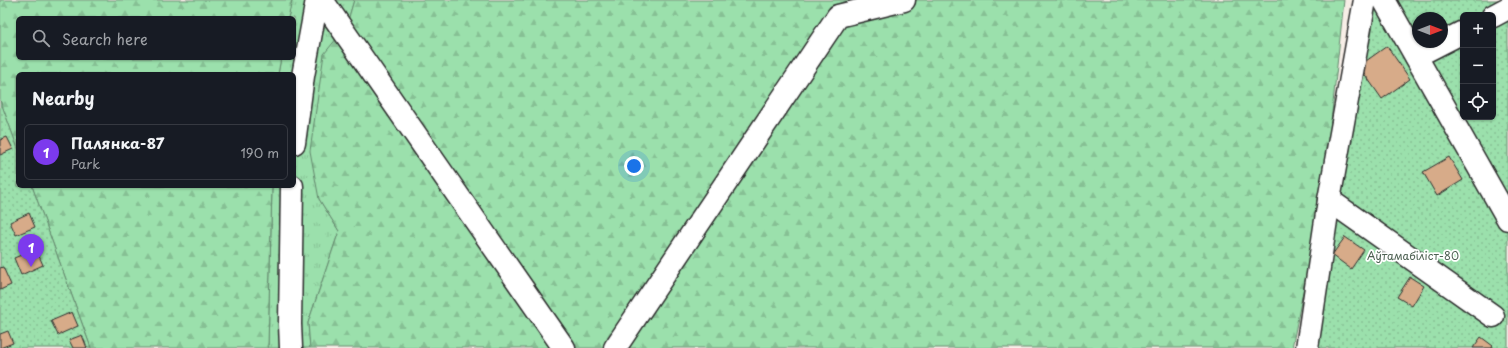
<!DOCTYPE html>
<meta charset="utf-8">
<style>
body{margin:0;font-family:"Playpen Sans",sans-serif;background:#242831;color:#f1f3f6}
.controls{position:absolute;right:12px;top:12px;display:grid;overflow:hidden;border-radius:6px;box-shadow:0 1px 3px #0004}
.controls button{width:36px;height:36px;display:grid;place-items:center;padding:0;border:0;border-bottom:1px solid #363941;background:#171b24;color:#f1f3f6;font:20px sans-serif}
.compass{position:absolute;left:1412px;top:12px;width:36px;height:36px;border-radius:50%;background:#171b24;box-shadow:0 1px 3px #0004;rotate:90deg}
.you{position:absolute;left:634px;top:166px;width:14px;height:14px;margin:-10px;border:3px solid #fff;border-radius:50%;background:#1a73e8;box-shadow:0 0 0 6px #1a73e833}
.badge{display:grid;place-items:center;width:26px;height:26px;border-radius:50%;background:#7c3aed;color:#fff;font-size:13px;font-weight:700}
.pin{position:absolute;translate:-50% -33px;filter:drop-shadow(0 1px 2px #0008)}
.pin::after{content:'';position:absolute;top:21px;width:14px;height:12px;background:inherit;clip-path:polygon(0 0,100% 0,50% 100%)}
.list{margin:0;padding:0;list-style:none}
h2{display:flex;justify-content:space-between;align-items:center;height:52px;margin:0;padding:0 16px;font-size:17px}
h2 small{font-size:13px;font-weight:400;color:#9ea1a6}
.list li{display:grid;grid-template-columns:26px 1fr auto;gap:12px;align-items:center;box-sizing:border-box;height:56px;margin:0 8px 8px;padding:0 8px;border:1px solid #363941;border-radius:6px}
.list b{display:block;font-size:15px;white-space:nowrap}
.list p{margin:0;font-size:13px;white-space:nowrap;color:#9ea1a6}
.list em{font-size:13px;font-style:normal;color:#9ea1a6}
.icon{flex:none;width:22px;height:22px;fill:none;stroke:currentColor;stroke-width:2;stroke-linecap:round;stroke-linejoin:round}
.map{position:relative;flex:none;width:1508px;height:348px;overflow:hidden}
.search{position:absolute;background:#171b24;box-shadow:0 1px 3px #0004;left:16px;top:16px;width:280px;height:44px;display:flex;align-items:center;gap:10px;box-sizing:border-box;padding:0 14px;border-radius:6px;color:#9ea1a6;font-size:15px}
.panel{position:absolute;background:#171b24;box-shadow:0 1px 3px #0004;left:16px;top:72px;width:280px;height:116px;border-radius:6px}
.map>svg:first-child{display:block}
</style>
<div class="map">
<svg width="1508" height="348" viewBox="0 0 1508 348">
<defs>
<pattern id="grass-tufts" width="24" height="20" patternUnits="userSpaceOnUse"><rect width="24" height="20" fill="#9be0ac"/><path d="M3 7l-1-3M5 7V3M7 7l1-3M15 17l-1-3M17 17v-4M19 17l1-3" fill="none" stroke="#86c094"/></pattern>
<pattern id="forest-firs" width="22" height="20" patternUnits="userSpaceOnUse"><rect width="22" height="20" fill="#9be0ac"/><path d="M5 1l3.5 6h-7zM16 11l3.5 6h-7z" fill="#86c094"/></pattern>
<pattern id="garden-dots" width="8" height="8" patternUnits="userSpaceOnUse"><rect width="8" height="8" fill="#9be0ac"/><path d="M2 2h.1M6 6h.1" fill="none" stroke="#86c094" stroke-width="1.8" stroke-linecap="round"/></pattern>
</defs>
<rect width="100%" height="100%" fill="#f7eee7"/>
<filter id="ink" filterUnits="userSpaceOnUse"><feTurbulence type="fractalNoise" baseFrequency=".025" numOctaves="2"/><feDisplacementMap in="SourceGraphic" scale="8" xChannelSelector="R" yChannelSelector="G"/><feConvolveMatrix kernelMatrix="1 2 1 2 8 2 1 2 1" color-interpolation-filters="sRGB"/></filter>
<g filter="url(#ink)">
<path fill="url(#grass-tufts)" stroke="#63866c" d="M292,0h62l-8,27 -27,172 20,32 -31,92 2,25h-42l4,-162h22v-112h-16l3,-16h13v-40h-6z"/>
<g fill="url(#forest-firs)" stroke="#63866c">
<path d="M0,0h292l-4,18h-270v40h263l-3,16h-260v75l-18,-49z"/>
<path d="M354,0h495l-11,16 62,-16h444l-19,178 -33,170h-982l-2,-25 31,-92 -20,-32 -9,-48 14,-97 22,-27z"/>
<path d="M32,186h240l-4,162h-177z"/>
</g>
<g fill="url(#garden-dots)" stroke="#63866c" fill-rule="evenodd">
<path d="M1356,0h152v348h-206zM1463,15h30v102h-30zM1418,18h24v24h-24z"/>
<path d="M0,100l18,49v37h14l59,162h-91z"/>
</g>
<g fill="#d7ab89" stroke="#2b2b2b">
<path d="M1387,46l23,33 -28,20 -23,-33z"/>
<path d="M7,137l6,12 -13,6v-15z"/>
<path d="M1449,157l14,23 -26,16 -14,-24z"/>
<path d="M29,213l6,14 -19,8 -6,-13z"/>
<path d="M1345,237l19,13 -13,19 -19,-14z"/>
<path d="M36,249l7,16 -22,10 -7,-17z"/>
<path d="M3,267l8,18 -11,5v-22z"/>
<path d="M1410,277l14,9 -12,20 -15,-9z"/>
<path d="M72,312l6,14 -20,9 -7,-14z"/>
<path d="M8,331l5,12 -13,5v-14z"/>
<path d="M82,335l5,13h-14l-4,-8z"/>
<path d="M1481,337l12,9 -1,2h-19z"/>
</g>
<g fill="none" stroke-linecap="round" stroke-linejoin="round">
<defs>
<g id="minor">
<path d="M322,0l242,348"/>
<path d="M1384,0l124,219"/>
<path d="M1493,16l15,-8"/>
<path d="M1416,56l47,-24"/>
<path d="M294,143l9,-67 14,-76"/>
<path d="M1329,200l164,116"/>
<path d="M291,348l-1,-24 2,-138"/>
<path d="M615,348l223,-332 66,-16"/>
<path d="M1307,348l22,-148 36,-200"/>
</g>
</defs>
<use href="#minor" stroke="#2b2b2b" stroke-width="25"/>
<use href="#minor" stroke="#fff" stroke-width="22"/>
</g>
</g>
<g text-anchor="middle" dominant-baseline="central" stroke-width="3.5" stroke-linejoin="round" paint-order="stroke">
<g font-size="11" fill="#4d6152" stroke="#fff">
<text x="1413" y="255">Аўтамабіліст-80</text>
</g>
</g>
</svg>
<div class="controls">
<button>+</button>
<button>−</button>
<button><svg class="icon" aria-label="locate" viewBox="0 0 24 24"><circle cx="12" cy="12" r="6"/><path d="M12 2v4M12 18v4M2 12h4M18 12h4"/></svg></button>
</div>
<svg class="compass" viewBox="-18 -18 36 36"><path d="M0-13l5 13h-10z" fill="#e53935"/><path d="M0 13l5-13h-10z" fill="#9ea1a6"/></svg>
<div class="you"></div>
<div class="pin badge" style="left:31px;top:267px">1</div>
<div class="search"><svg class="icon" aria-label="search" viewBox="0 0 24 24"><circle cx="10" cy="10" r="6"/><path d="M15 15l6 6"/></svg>Search here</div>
<section class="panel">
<h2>Nearby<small></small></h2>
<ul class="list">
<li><span class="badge">1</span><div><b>Палянка-87</b><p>Park</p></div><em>190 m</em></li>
</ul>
</section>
</div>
